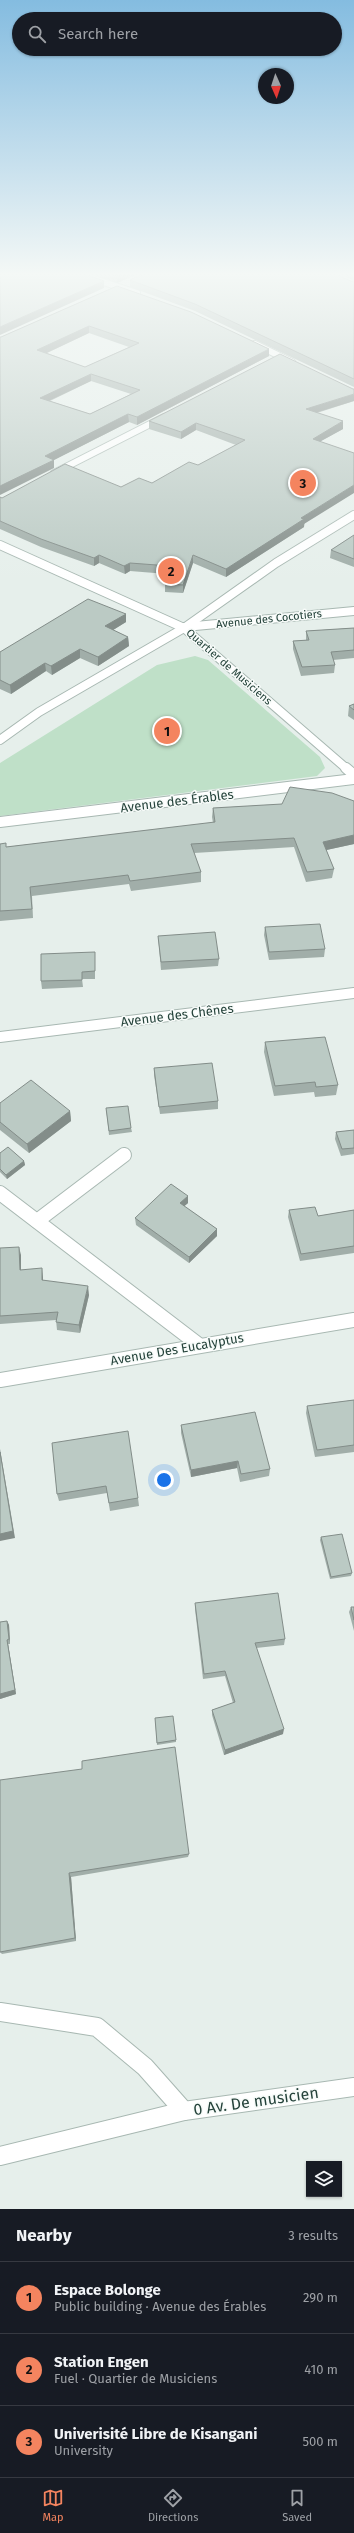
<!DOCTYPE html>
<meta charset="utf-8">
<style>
body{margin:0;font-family:"Fira Sans",sans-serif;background:#242831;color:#f1f3f6}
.controls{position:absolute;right:12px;bottom:12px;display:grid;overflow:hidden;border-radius:0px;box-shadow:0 1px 3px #0004}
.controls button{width:36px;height:36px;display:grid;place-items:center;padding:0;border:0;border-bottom:1px solid #363941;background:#171b24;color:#f1f3f6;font:20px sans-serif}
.compass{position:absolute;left:258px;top:68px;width:36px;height:36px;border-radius:50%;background:#171b24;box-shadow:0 1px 3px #0004;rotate:177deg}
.you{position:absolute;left:164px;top:1480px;width:14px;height:14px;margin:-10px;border:3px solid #fff;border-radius:50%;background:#1a73e8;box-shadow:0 0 0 6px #1a73e833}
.badge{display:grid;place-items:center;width:26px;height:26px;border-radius:50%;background:#f4845f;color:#111;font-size:13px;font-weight:700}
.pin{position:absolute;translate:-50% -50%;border:2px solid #fff;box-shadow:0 1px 4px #0006}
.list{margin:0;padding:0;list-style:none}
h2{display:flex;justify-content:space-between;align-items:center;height:52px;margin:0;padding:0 16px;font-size:17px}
h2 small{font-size:13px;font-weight:400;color:#9ea1a6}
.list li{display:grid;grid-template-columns:26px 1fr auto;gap:12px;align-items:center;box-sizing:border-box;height:72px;padding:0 16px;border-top:1px solid #363941}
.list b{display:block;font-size:15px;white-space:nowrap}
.list p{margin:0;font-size:13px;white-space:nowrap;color:#9ea1a6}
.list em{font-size:13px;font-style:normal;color:#9ea1a6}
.icon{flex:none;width:22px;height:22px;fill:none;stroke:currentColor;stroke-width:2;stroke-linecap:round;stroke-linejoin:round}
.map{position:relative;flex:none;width:354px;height:2209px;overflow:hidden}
.search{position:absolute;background:#171b24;box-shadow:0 1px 3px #0004;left:12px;right:12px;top:12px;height:44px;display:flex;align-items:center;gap:10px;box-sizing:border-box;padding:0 14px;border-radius:22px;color:#9ea1a6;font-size:15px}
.sheet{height:268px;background:#171b24}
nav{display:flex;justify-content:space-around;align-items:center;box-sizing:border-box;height:56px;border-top:1px solid #363941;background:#171b24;font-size:11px;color:#9ea1a6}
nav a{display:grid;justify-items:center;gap:2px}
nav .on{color:#f4845f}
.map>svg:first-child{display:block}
</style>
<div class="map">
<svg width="354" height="2209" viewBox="0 0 354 2209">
<rect width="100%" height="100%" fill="#e6efeb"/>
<path fill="#bfe0c8" d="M195,656l13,4 60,52 52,45 5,11 -8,8 -317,40v-53l157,-98z"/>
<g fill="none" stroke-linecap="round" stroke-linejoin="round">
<defs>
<g id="minor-far4">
<path d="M79,274l58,19"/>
<path d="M255,344l37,18"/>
<path d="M54,473l110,-56"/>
</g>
<g id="minor-far3">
<path d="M0,545l184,83 163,141"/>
<path d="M185,627l169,-16"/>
<path d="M0,740l39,-28 145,-84 92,-65 78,-48"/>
</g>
<g id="minor-far2">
<path d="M346,768l8,7"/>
<path d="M0,822l354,-43"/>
<path d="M0,1037l354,-44"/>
</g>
<g id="minor-far1">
<path d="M0,1193l199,152"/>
<path d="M37,1221l87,-66"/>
<path d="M0,1380l354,-60"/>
</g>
<g id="minor">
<path d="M0,2012l97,15 48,40 39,44 170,-24"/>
<path d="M0,2156l184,-45"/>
</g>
</defs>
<use href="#minor-far4" stroke="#a8b8b2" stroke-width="8"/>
<use href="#minor-far3" stroke="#a8b8b2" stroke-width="10"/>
<use href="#minor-far2" stroke="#a8b8b2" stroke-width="12"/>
<use href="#minor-far1" stroke="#a8b8b2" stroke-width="16"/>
<use href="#minor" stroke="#a8b8b2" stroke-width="20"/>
<use href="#minor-far4" stroke="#fff" stroke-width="6"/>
<use href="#minor-far3" stroke="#fff" stroke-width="8"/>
<use href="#minor-far2" stroke="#fff" stroke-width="10"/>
<use href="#minor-far1" stroke="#fff" stroke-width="14"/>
<use href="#minor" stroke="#fff" stroke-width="18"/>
</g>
<g fill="#a1aea9" fill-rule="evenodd">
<path d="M91,274h46l-20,9z"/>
<path d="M341,274h13v7z"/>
<path d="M130,280l224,2v105l-159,-76 -65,-24z"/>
<path d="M117,286l152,70 -132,69 -8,-3 -75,38v8l-53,-131zM89,333l40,14 -44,20 -38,-14zM91,381l40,13 -41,20 -40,-13z"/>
<path d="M354,401l-37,12 26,16 -22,12 -17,86 -78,50 -33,-14 -10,30 -18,-1v-8l2,-10 -37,-3 -5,3 -26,-11 -5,3 -53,-19 -41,-18v-32l2,1 119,-11 31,-4 46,-18 38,-20 -40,-15 -15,9 -32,-10v-8z"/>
<path d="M354,531v36l-24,-9 1,-8 23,-15z"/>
<path d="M126,614v8l-13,8 15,7 1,9 -31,20 -18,-8 -28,17 -6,-4 -35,23 -11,-5v-37z"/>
<path d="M354,628v30l-21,2 2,5 -1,8 -33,3 -8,-27v-8l13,-1v-9z"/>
<path d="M354,704v16l-6,-4 1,-10z"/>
<path d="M354,801v43l-28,6 8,19 -2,9 -26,4 -12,-35 -100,6 7,19v10l-70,9 -2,-7 -97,12 1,22 -33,3v-77l6,3 207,-24 -1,-6 1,-9z"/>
<path d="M265,927l60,22 -1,8 -55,3 -5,-25z"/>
<path d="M158,936l61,23 -1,7 -57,4z"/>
<path d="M95,959v20h-13l1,8 -41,2 -1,-8z"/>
<path d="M265,1042l73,43 -2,10 -21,2 -1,-5 -40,4 -10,-44z"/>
<path d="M154,1068l64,33v8l-58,5 -6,-39z"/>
<path d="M0,1103l70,8 1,10 -42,32 -29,-23z"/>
<path d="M106,1108l25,20 1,4 -23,3z"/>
<path d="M354,1130v24l-13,2 -6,-17 1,-7z"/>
<path d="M0,1153l24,8 1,4 -18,14 -7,-7z"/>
<path d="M188,1196v7l-4,3 33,23v7l-28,27 -53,-38 -1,-7z"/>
<path d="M289,1210l29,6 36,-6v43l-54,8 -12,-44z"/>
<path d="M0,1248l21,7v15l22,7v3l46,15 -9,38 -23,-3 -1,-10 -56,4z"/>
<path d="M354,1400v52l-39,5 -9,-44 1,-7z"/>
<path d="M181,1425l89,44 -1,7 -29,6 -3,-14 -46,9 -10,-44z"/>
<path d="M52,1443l86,55 1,8 -29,5 -3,-18 -48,8 -2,-7z"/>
<path d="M321,1537l31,36 -1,3 -21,3 -10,-39z"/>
<path d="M195,1603l90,36 -1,6 -28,3 27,86 -59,21 -12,-40v-5l21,-7 -8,-27 -22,3 -8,-70z"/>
<path d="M351,1607h3v24l-5,-19z"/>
<path d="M7,1621l2,4 1,19h-2l8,50 -16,5v-77z"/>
<path d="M155,1718l21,22v2l-19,3z"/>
<path d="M0,1780l189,74 -1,3 -117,20 5,64 -74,13 -2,-2z"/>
</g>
<g fill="#838d89">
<path d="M121,274h16l-20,9v-7z"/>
<path d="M104,281v7l-104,47v-8z"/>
<path d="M89,326v7l-51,24 -1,-7z"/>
<path d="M269,349v7l-132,69v-8z"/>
<path d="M91,374v7l-51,24v-7z"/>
<path d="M354,394v7l-49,15 1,-7z"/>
<path d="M128,414l1,8 -75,38v8l-54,27v-9l45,-30z"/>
<path d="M343,421v8l-31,17 1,-7z"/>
<path d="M196,423v7l-15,9v-7z"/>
<path d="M354,485v8l-50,31v3l-78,50v-8l75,-51z"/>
<path d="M99,555v8l-5,3v-8z"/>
<path d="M193,555v8l-10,30v-8z"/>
<path d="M130,563v8l-5,3 -1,-8z"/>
<path d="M126,614v8l-21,13v-9z"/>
<path d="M128,637l1,9 -31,20v-9z"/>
<path d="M80,649v9l-28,17 -1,-9z"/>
<path d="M45,663l1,8 -35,23 -1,-9z"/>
<path d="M354,835v9l-32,7 1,-9z"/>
<path d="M70,1111l1,10 -42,32 -2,-9z"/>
<path d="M24,1161l1,4 -18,14 -1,-4z"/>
<path d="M188,1196v7l-8,7v-7z"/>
<path d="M217,1229v7l-28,27v-6z"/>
<path d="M19,1247l2,8v23l-1,-8z"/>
<path d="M42,1268l1,9v12l-1,-9z"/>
<path d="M88,1286l1,9 -9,38 -1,-8z"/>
<path d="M0,1449l15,89 -15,3z"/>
<path d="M238,1461l-1,7 -46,9v-7z"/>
<path d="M7,1621l2,4 1,19 -1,-5z"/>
<path d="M7,1640l1,4 8,50 -16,5v-5z"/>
<path d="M284,1729l-1,5 -59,21 1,-5z"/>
<path d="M69,1873l2,4 5,64 -1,-3z"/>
</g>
<g fill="#bbcac4" stroke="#838d89" fill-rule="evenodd">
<path d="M0,274h85l19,7 -104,46z"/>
<path d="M112,274h9l-4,2z"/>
<path d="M143,274h192l18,8h1v97l-159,-75 -65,-24z"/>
<path d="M117,286l74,26 78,37 -132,68 -9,-3 -83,42 9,4 -54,26v-149h1zM89,326l50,17 -54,24 -48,-17zM91,374l49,16 -50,24 -50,-16z"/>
<path d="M280,354l73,35h1v5l-48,15 37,12 -30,18 41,14v32l-53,33 3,1 -78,50 -33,-14 -10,30 -18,-1 5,-18 -40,-3 -6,3 -25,-11 -5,3 -53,-19 -41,-18v-24l2,1 63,-34 56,23 18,-9 13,5 37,-21 9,3 47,-25 -49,-17 -15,9 -32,-11z"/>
<path d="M354,535v24l-23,-9z"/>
<path d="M88,599l38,15 -21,12 23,11 -30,20 -18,-8 -29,17 -6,-3 -35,22 -10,-5v-28z"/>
<path d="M354,628v22l-23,2 4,13 -33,2 -9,-26 16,-1 -3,-9z"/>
<path d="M354,704v6l-5,-4z"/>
<path d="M290,787l42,6 22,8v34l-31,7 11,27 -27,3 -13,-34 -103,6 10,28 -71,9 -2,-6 -98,12 2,22 -32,2v-67l6,-1v4l209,-25 -2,-14 69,-4z"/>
<path d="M320,924l5,25 -56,3 -4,-25z"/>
<path d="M215,932l4,27 -58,3 -3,-26z"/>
<path d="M95,952v19l-13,1v8l-41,1v-27z"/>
<path d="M325,1037l13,48 -22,2 -1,-5 -40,4 -10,-44z"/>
<path d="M212,1063l6,38 -59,6 -5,-39z"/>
<path d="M31,1080l39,31 -43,33 -27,-22v-19z"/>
<path d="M128,1106l3,22 -22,3 -3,-23z"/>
<path d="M354,1130v18l-12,1 -6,-17z"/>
<path d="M8,1147l16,14 -18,14 -6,-6v-16z"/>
<path d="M171,1184l17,12 -8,7 37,26 -28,28 -54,-39z"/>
<path d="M315,1207l3,9 36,-6v36l-53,8 -12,-44z"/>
<path d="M19,1247l1,23 22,-2v12l46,6 -9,39 -23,-3 2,-10 -58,4v-68z"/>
<path d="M354,1400v45l-37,5 -10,-44z"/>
<path d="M255,1412l15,57 -29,5 -3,-13 -47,9 -10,-45z"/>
<path d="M128,1431l10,67 -29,5 -3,-17 -49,8 -5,-51z"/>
<path d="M0,1452l13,79 -13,3z"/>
<path d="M342,1534l10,39 -21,4 -10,-40z"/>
<path d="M278,1593l7,46 -30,4 29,86 -59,21 -13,-40 23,-8 -10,-31 -21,3 -9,-71z"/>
<path d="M351,1607h3v13z"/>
<path d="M7,1621l2,18 -2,1 8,50 -15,4v-72z"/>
<path d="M173,1716l3,24 -19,3 -2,-25z"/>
<path d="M175,1747l14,107 -120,19 6,65 -75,14v-172l82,-11v-8z"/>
</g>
<linearGradient id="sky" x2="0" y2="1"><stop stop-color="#84bce0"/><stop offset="0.47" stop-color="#f4f8f6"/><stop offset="1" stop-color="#f4f8f6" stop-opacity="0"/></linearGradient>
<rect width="354" height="583" fill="url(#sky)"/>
<g text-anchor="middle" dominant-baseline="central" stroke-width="3" stroke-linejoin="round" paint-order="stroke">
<g font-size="11" fill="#24423a" stroke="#f7fbf9">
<text transform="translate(269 619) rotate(-6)">Avenue des Cocotiers</text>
<text transform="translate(229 667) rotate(41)">Quartier de Musiciens</text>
</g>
<g font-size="13" fill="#24423a" stroke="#f7fbf9">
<text transform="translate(177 801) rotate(-7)">Avenue des Érables</text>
<text transform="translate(177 1015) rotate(-7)">Avenue des Chênes</text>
<text transform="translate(177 1349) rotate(-10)">Avenue Des Eucalyptus</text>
</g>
<g font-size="16" fill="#24423a" stroke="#f7fbf9">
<text transform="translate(256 2101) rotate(-8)">0 Av. De musicien</text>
</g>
</g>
</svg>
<div class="controls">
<button><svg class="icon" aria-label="layers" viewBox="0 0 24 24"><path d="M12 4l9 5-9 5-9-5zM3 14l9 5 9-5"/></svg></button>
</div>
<svg class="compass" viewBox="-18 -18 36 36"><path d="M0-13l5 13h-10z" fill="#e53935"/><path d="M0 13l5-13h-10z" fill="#9ea1a6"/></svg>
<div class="you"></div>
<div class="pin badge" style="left:167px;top:731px">1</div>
<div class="pin badge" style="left:171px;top:571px">2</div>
<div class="pin badge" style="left:303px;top:483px">3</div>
<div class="search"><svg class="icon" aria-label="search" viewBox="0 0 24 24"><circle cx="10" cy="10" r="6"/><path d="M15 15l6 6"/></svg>Search here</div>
</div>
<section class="sheet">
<h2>Nearby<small>3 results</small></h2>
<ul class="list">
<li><span class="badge">1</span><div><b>Espace Bolonge</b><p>Public building · Avenue des Érables</p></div><em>290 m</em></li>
<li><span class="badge">2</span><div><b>Station Engen</b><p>Fuel · Quartier de Musiciens</p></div><em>410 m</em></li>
<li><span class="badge">3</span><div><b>Univerisité Libre de Kisangani</b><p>University</p></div><em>500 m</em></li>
</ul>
</section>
<nav>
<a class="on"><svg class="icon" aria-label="map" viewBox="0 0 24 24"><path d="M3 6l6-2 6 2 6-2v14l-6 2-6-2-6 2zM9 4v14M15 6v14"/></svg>Map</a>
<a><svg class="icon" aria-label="directions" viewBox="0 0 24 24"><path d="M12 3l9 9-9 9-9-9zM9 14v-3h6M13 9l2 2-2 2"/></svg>Directions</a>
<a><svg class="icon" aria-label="saved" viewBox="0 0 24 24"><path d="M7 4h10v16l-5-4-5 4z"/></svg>Saved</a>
</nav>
